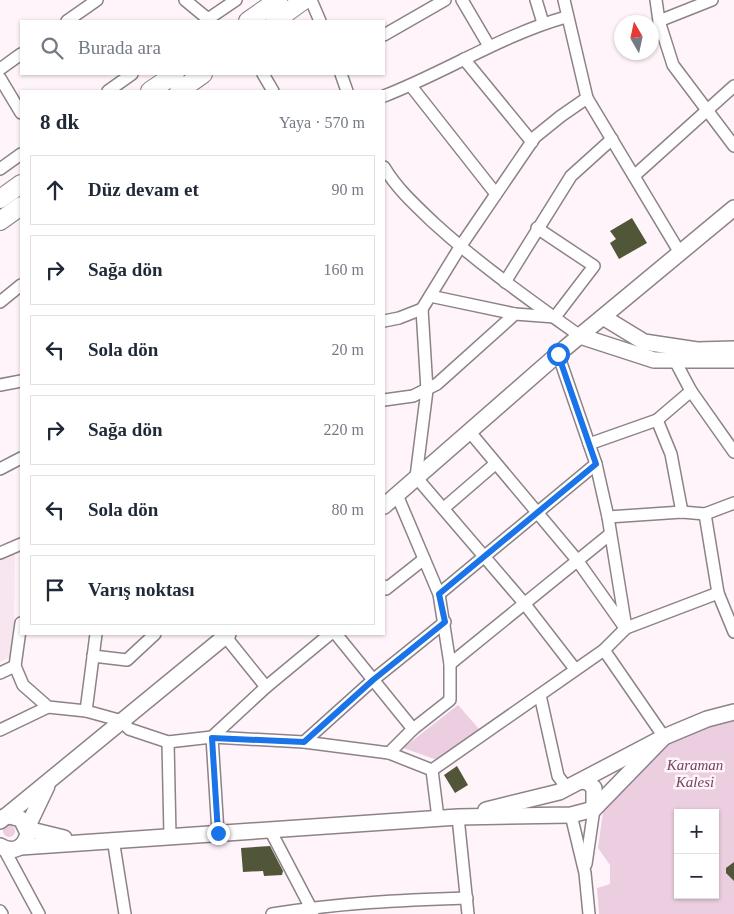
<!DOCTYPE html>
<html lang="tr">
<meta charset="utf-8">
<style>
body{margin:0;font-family:"Times New Roman",serif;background:#f2f2f3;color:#1f2937}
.controls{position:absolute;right:15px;bottom:15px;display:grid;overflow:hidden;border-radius:0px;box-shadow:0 1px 4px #0004}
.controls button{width:45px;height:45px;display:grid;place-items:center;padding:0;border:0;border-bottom:1px solid #e0e1e3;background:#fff;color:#1f2937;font:25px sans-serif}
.compass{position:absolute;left:614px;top:15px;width:45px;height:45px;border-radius:50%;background:#fff;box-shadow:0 1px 4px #0004;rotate:351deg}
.stop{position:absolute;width:15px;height:15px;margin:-11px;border:4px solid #1a73e8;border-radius:50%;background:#fff}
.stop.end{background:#1a73e8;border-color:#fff;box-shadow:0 1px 5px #0008}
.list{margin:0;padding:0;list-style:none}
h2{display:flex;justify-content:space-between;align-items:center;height:65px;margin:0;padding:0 20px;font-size:21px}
h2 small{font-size:16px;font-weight:400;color:#747a83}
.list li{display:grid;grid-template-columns:32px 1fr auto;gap:15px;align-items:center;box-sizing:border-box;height:70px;margin:0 10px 10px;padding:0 10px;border:1px solid #e0e1e3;border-radius:0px}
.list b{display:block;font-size:19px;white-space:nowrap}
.list em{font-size:16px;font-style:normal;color:#747a83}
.icon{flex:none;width:28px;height:28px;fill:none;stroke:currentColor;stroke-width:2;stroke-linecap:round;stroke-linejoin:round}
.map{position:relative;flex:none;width:734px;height:914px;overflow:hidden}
.search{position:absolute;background:#fff;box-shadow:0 1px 4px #0004;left:20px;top:20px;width:365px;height:55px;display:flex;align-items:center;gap:12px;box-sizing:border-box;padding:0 18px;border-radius:0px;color:#747a83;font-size:19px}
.panel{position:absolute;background:#fff;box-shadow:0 1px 4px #0004;left:20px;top:90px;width:365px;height:545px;border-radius:0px}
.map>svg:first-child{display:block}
</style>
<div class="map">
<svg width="734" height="914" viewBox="0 0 734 914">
<rect width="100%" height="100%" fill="#fff4fa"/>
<path fill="#f7e5ef" d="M15,552l-1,103 -14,7v-104z"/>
<g fill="#ebcedf" fill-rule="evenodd">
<path d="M458,705l21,24 -42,31 -34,-12z"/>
<path d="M734,717v197h-135l-2,-26 13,-4v-19l-12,-17 6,-44 39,-42 37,-26zM678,813h37v82h-37z"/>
<circle cx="9" cy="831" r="6"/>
</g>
<g fill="#505637">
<path d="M632,218l15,25 -28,16 -9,-16 6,-4 -6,-8z"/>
<path d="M457,766l11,19 -13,8 -11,-18z"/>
<path d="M270,846l13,25 -1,4 -18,1 -1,-5 -20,1 -2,-24z"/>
<path d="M734,862v19l-8,-8v-5z"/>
</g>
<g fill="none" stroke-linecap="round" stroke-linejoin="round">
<defs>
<g id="minor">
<path d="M185,0l23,19 28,-19"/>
<path d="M311,0l9,21"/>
<path d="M462,0l27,46"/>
<path d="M536,0l7,23"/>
<path d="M564,0l23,98 93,155"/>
<path d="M656,0l3,21 14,44 61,81"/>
<path d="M67,21l30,-21"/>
<path d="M659,21l53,-21"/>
<path d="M384,35l61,-35"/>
<path d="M464,59l68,83"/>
<path d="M0,69l21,-15"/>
<path d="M263,74l10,17"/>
<path d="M341,74l6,17"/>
<path d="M0,78l21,35"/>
<path d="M411,86l85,108"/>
<path d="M108,91l24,-17"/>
<path d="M384,96c62,-24 118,-61 182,-79"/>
<path d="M384,167c13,22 32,39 51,57 45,41 95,76 145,112"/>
<path d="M0,169l21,-15"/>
<path d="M634,176l100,-90"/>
<path d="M505,282l66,-106 41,-37"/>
<path d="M430,296l85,18 40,3 39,-51 -57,-38"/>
<path d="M0,302l21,-17"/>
<path d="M422,309l5,81 -11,87 108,126 51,66"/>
<path d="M384,321l15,-3 23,-9 38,-62 75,-110 26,-21 26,-18"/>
<path d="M558,354l38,110 12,53 18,111"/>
<path d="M672,355l19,36 43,61"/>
<path d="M0,385l21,-4"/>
<path d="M384,400l29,-4 24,-12 78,-70"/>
<path d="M657,420l14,34 11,58"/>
<path d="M469,431l108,129 46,65"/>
<path d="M589,444l68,-24 34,-29"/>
<path d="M0,469l21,-11"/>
<path d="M444,508l51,-44"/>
<path d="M705,514l13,79 16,39"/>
<path d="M608,517l74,-5 23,2 29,-11"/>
<path d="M0,553l21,-9"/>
<path d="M384,586l2,3 38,-30"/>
<path d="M439,594l157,-130"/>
<path d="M336,634l77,95"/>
<path d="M225,636l41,51"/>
<path d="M604,650l60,87"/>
<path d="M93,656l34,4 28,-26"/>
<path d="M450,664l159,-129"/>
<path d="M15,666l8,19 25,22 38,4 36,10 7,8 39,13 44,-5 92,5 85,11 43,17"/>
<path d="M0,673l15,-7 6,-43"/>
<path d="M540,695l18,81 9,12"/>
<path d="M86,711l10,-77"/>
<path d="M0,730l48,-23"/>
<path d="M168,742l2,94"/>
<path d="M304,742l69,-62 72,-58"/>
<path d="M389,753l24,-24 37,-29v-36l-11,-70 -42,-99"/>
<path d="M571,815l14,58 4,41"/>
<path d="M458,817l10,97"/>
<path d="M438,818l-6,-48 172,-120 22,-22 92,-35"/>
<path d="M270,830l43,82"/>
<path d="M218,833l-6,-96 54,-50 64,-53"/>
<path d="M113,839l12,75"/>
<path d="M4,849l35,65"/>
<path d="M586,864l8,-55"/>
<path d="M0,911l2,3"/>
<path d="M272,914c65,-11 130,-14 195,-16"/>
</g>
<g id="major">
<path d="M603,317l41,25 53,8 37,-1"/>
<path d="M580,336l74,24h80"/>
<path d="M384,506l174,-152 176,-146"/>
<path d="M581,781l7,1 6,6v21"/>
<path d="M486,810l73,-18 105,-55 43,-18 27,-7"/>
<path d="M0,821l228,-187"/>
<path d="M27,828l20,-42"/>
<path d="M27,829l37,9"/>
<path d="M0,846c13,8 25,2 28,-13l-7,-14 -11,-3 -6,1"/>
<path d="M21,847l437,-30 113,-2 23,-6 70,-72"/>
</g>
<g id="highway">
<path d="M248,21l30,-21"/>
<path d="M275,21l29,-21"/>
<path d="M150,91l25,-17"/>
<path d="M179,91l24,-17"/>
<path d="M0,199l21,-15"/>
<path d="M0,221l21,-15"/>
</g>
</defs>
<use href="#minor" stroke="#8c8388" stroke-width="14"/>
<use href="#major" stroke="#8c8388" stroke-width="18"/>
<use href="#highway" stroke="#8c8388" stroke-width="20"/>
<use href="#minor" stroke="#fff" stroke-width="11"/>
<use href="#major" stroke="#fff" stroke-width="15"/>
<use href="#highway" stroke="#fff" stroke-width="18"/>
</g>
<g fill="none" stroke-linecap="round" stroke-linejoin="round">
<path stroke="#1a73e8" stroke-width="6" d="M218,833l-6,-95 92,4 69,-62 72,-58 -6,-28 157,-130 -38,-110"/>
</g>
<g text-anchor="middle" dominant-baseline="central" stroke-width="5" stroke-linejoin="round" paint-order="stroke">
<g font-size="15" font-style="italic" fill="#734361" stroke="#fff4fa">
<text x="695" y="765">Karaman<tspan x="695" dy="17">Kalesi</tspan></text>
</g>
</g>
</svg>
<div class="controls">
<button>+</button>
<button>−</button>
</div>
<svg class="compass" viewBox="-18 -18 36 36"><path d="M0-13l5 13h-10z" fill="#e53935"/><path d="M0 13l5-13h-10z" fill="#747a83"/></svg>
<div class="stop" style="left:558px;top:354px"></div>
<div class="stop end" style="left:218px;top:833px"></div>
<div class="search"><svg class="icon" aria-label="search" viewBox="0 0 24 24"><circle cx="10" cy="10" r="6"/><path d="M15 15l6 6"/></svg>Burada ara</div>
<section class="panel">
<h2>8 dk<small>Yaya · 570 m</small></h2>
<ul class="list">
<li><svg class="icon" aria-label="ahead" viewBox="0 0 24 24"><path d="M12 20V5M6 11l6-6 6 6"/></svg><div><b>Düz devam et</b></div><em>90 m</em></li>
<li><svg class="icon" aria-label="right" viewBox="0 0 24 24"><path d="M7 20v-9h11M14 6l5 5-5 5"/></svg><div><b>Sağa dön</b></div><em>160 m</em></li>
<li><svg class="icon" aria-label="left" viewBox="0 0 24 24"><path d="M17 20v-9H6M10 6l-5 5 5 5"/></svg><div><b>Sola dön</b></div><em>20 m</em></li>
<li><svg class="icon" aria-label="right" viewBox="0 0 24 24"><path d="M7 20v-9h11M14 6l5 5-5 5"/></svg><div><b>Sağa dön</b></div><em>220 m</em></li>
<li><svg class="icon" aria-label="left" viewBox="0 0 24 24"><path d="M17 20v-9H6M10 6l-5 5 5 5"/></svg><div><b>Sola dön</b></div><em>80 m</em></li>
<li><svg class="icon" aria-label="arrive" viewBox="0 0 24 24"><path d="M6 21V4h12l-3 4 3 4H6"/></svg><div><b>Varış noktası</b></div></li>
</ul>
</section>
</div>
